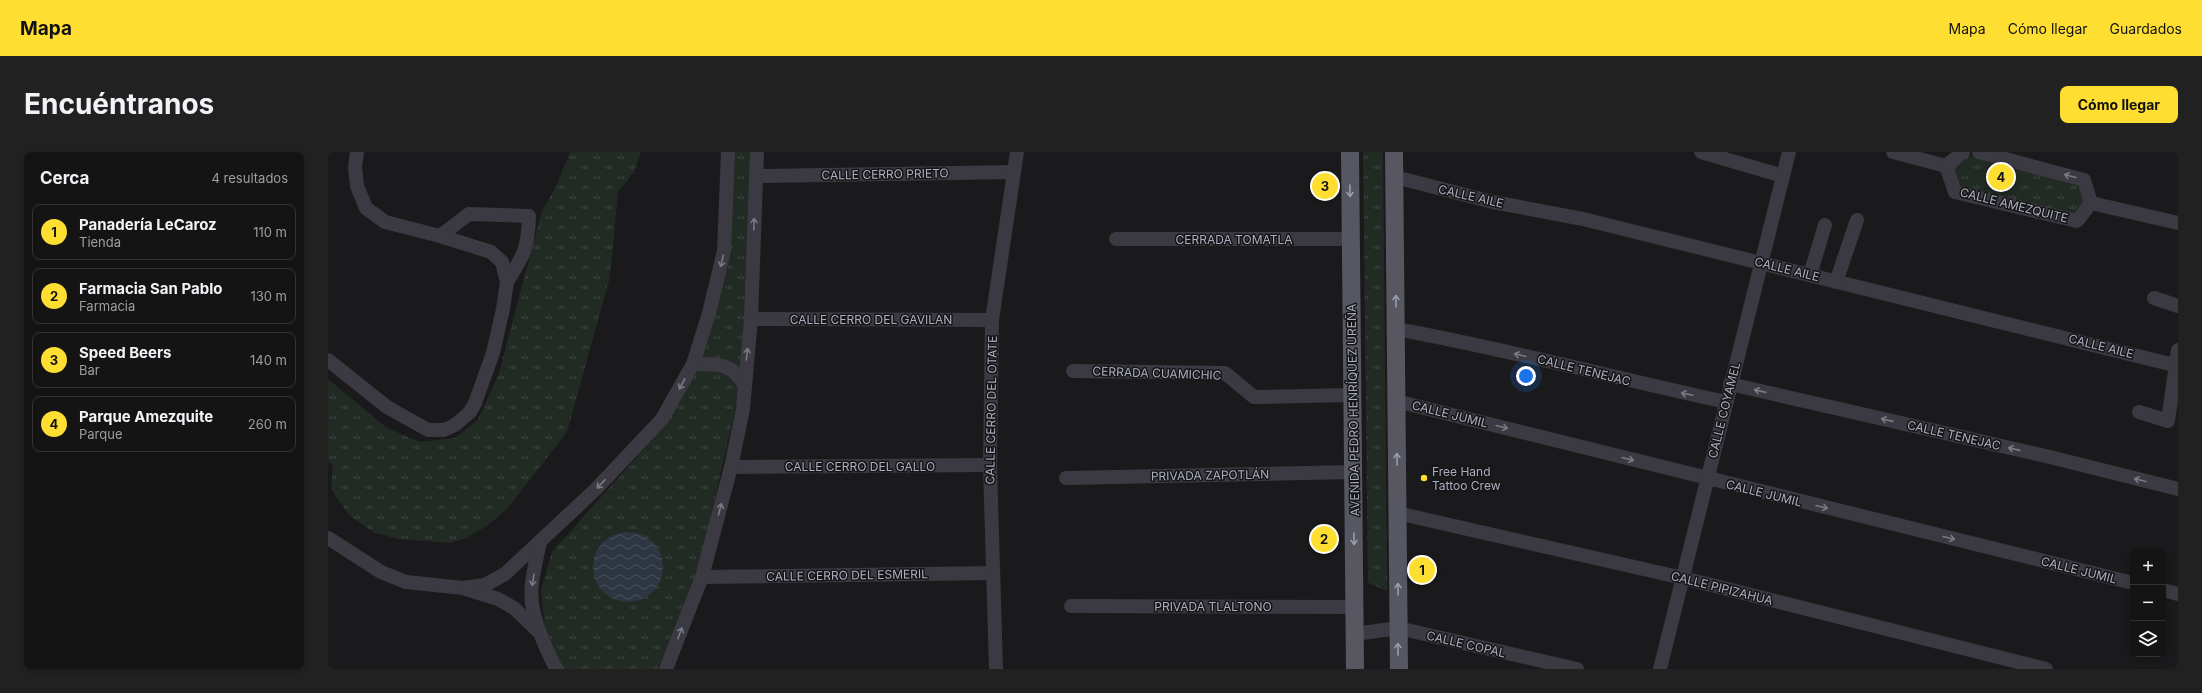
<!DOCTYPE html>
<html lang="es">
<meta charset="utf-8">
<style>
body{margin:0;font-family:Inter,sans-serif;background:#212122;color:#f1f3f6}
.controls{position:absolute;right:12px;bottom:12px;display:grid;overflow:hidden;border-radius:8px;box-shadow:0 2px 6px #0003}
.controls button{width:36px;height:36px;display:grid;place-items:center;padding:0;border:0;border-bottom:1px solid #333334;background:#141415;color:#f1f3f6;font:20px sans-serif}
.you{position:absolute;left:1198px;top:224px;width:14px;height:14px;margin:-10px;border:3px solid #fff;border-radius:50%;background:#1a73e8;box-shadow:0 0 0 6px #1a73e833}
.badge{display:grid;place-items:center;width:26px;height:26px;border-radius:50%;background:#fede30;color:#111;font-size:13px;font-weight:700}
.pin{position:absolute;translate:-50% -50%;border:2px solid #fff;box-shadow:0 1px 4px #0006}
.list{margin:0;padding:0;list-style:none}
h2{display:flex;justify-content:space-between;align-items:center;height:52px;margin:0;padding:0 16px;font-size:17px}
h2 small{font-size:13px;font-weight:400;color:#9d9ea0}
.list li{display:grid;grid-template-columns:26px 1fr auto;gap:12px;align-items:center;box-sizing:border-box;height:56px;margin:0 8px 8px;padding:0 8px;border:1px solid #333334;border-radius:8px}
.list b{display:block;font-size:15px;white-space:nowrap}
.list p{margin:0;font-size:13px;white-space:nowrap;color:#9d9ea0}
.list em{font-size:13px;font-style:normal;color:#9d9ea0}
.icon{flex:none;width:22px;height:22px;fill:none;stroke:currentColor;stroke-width:2;stroke-linecap:round;stroke-linejoin:round}
.map{position:relative;flex:none;width:1850px;height:517px;overflow:hidden;border-radius:8px}
header{display:flex;align-items:center;gap:24px;box-sizing:border-box;height:56px;padding:0 20px;background:#fede30;color:#111}
header strong{font-size:19px}
nav{display:flex;gap:22px;margin-inline-start:auto;font-size:14px}
.intro{display:flex;align-items:center;justify-content:space-between;box-sizing:border-box;height:96px;padding:0 24px}
h1{margin:0;font-size:28px}
.button{padding:10px 18px;border-radius:8px;background:#fede30;color:#111;font-size:14px;font-weight:700}
main{display:flex;gap:24px;padding:0 24px}
aside{flex:1;background:#141415;border-radius:8px;box-shadow:0 2px 6px #0003}
.map>svg:first-child{display:block}
</style>
<header>
<strong>Mapa</strong>
<nav><a>Mapa</a><a>Cómo llegar</a><a>Guardados</a></nav>
</header>
<div class="intro"><h1>Encuéntranos</h1><a class="button">Cómo llegar</a></div>
<main>
<aside>
<h2>Cerca<small>4 resultados</small></h2>
<ul class="list">
<li><span class="badge">1</span><div><b>Panadería LeCaroz</b><p>Tienda</p></div><em>110 m</em></li>
<li><span class="badge">2</span><div><b>Farmacia San Pablo</b><p>Farmacia</p></div><em>130 m</em></li>
<li><span class="badge">3</span><div><b>Speed Beers</b><p>Bar</p></div><em>140 m</em></li>
<li><span class="badge">4</span><div><b>Parque Amezquite</b><p>Parque</p></div><em>260 m</em></li>
</ul>
</aside>
<div class="map">
<svg width="1850" height="517" viewBox="0 0 1850 517">
<defs>
<pattern id="park-tufts" width="24" height="20" patternUnits="userSpaceOnUse"><rect width="24" height="20" fill="#212b24"/><path d="M3 7l-1-3M5 7V3M7 7l1-3M15 17l-1-3M17 17v-4M19 17l1-3" fill="none" stroke="#3f4742"/></pattern>
<pattern id="water-waves" width="16" height="10" patternUnits="userSpaceOnUse"><rect width="16" height="10" fill="#2e3642"/><path d="M0 5q4-4 8 0t8 0" fill="none" stroke="#4a515b"/></pattern>
</defs>
<rect width="100%" height="100%" fill="#1a1a1c"/>
<g fill="url(#park-tufts)">
<path d="M242,0h71l-7,20 -16,20 -8,85 -43,155 -60,77 -19,16 -22,13 -16,5 -51,-4 -24,-6 -26,-18 -18,-26 2,-23 -5,-6v-81l59,49 33,14 35,-4 23,-18 21,-47 43,-162 15,-27z"/>
<path d="M403,0h23l-7,170 -10,80 -40,174 -39,93h-95l-18,-41 -4,-38 11,-38 117,-131 35,-82 24,-89z"/>
<path d="M1035,0h20l4,439 -19,-8z"/>
<path d="M1640,3l110,31 6,16 -11,12 -112,-27 -10,-19z"/>
</g>
<circle fill="url(#water-waves)" cx="300" cy="415" r="35"/>
<g fill="none" stroke-linecap="round" stroke-linejoin="round">
<g stroke="#3b3a42" stroke-width="14">
<path d="M1373,0l82,24"/>
<path d="M1565,0l53,14"/>
<path d="M1651,0l105,28 7,23"/>
<path d="M1618,14l9,26 122,29 14,-18"/>
<path d="M1618,14l17,-14"/>
<path d="M428,24l258,-4"/>
<path d="M1067,25l98,25 90,17 595,147"/>
<path d="M1763,51l87,20"/>
<path d="M112,84l29,-22 60,2c-1,33 -5,39 -22,66"/>
<path d="M788,87h235"/>
<path d="M1482,123l15,-50"/>
<path d="M1508,130l21,-62"/>
<path d="M1826,146l24,8"/>
<path d="M423,167l241,1"/>
<path d="M1068,177c111,20 219,49 330,73"/>
<path d="M0,208l59,47 41,23h16l11,-5 15,-13 5,-9 18,-50 10,-44 4,-27 -5,-20 -11,-10 -51,-16 -55,-14 -19,-14 -9,-22 -2,-19 2,-15"/>
<path d="M365,212c23,0 39,-2 51,21"/>
<path d="M745,219l152,2 29,24 98,-2"/>
<path d="M1402,232l320,73 128,32"/>
<path d="M1068,249l737,182"/>
<path d="M1811,260l29,9 10,-71"/>
<path d="M403,315l259,-2"/>
<path d="M738,326l287,-6"/>
<path d="M1069,361l286,65 363,91"/>
<path d="M0,386l53,34 25,10 57,6 22,-3 20,-11 91,-85 66,-70 31,-55 16,-51 15,-62 4,-99"/>
<path d="M212,390c-4,21 -12,45 -7,67 4,21 14,41 23,60"/>
<path d="M374,425l291,-4"/>
<path d="M138,437l32,10 16,9 25,24"/>
<path d="M1835,438l15,4"/>
<path d="M743,454l284,1"/>
<path d="M1027,482l43,-6 179,41"/>
<path d="M338,517l36,-92 29,-110 12,-58 8,-90 6,-167"/>
<path d="M668,517l-6,-204 2,-145 25,-168"/>
<path d="M1332,517l129,-517"/>
</g>
<g stroke="#565761" stroke-width="18">
<path d="M1022,0l5,517"/>
<path d="M1066,0l5,517"/>
</g>
</g>
<defs><path id="oneway-shaft" d="M-6 0H5M1.5-3L5.5 0L1.5 3" fill="none" stroke-width="1.6" stroke-linecap="round" stroke-linejoin="round"/></defs>
<g stroke="#797a86">
<use href="#oneway-shaft" transform="translate(1742 24) rotate(-165)"/>
<use href="#oneway-shaft" transform="translate(426 72) rotate(-88)"/>
<use href="#oneway-shaft" transform="translate(394 109) rotate(103)"/>
<use href="#oneway-shaft" transform="translate(419 202) rotate(-84)"/>
<use href="#oneway-shaft" transform="translate(1192 203) rotate(-166)"/>
<use href="#oneway-shaft" transform="translate(354 232) rotate(119)"/>
<use href="#oneway-shaft" transform="translate(1432 239) rotate(-167)"/>
<use href="#oneway-shaft" transform="translate(1359 242) rotate(-168)"/>
<use href="#oneway-shaft" transform="translate(1559 268) rotate(-167)"/>
<use href="#oneway-shaft" transform="translate(1174 275) rotate(14)"/>
<use href="#oneway-shaft" transform="translate(1686 297) rotate(-167)"/>
<use href="#oneway-shaft" transform="translate(1300 307) rotate(15)"/>
<use href="#oneway-shaft" transform="translate(1812 328) rotate(-166)"/>
<use href="#oneway-shaft" transform="translate(273 332) rotate(133)"/>
<use href="#oneway-shaft" transform="translate(1494 355) rotate(14)"/>
<use href="#oneway-shaft" transform="translate(392 357) rotate(-75)"/>
<use href="#oneway-shaft" transform="translate(1621 386) rotate(14)"/>
<use href="#oneway-shaft" transform="translate(205 428) rotate(99)"/>
<use href="#oneway-shaft" transform="translate(352 481) rotate(-69)"/>
</g>
<g stroke="#9a9dab">
<use href="#oneway-shaft" transform="translate(1022 39) rotate(89)"/>
<use href="#oneway-shaft" transform="translate(1068 149) rotate(-91)"/>
<use href="#oneway-shaft" transform="translate(1069 307) rotate(-91)"/>
<use href="#oneway-shaft" transform="translate(1026 387) rotate(89)"/>
<use href="#oneway-shaft" transform="translate(1070 437) rotate(-90)"/>
<use href="#oneway-shaft" transform="translate(1070 497) rotate(-91)"/>
</g>
<circle fill="#fede30" stroke="#151517" stroke-width="1.5" cx="1096" cy="326" r="4"/>
<g text-anchor="middle" dominant-baseline="central" stroke-width="3" stroke-linejoin="round" paint-order="stroke">
<g font-size="12" fill="#abaebd" stroke="#151517">
<text transform="translate(557 22) rotate(-1)">CALLE CERRO PRIETO</text>
<text transform="translate(1143 44) rotate(13)">CALLE AILE</text>
<text transform="translate(1686 53) rotate(14)">CALLE AMEZQUITE</text>
<text x="906" y="87">CERRADA TOMATLA</text>
<text transform="translate(1459 117) rotate(14)">CALLE AILE</text>
<text x="543" y="167">CALLE CERRO DEL GAVILAN</text>
<text transform="translate(1773 194) rotate(14)">CALLE AILE</text>
<text transform="translate(1256 218) rotate(14)">CALLE TENEJAC</text>
<text transform="translate(829 221) rotate(2)">CERRADA CUAMICHIC</text>
<text transform="translate(663 258) rotate(-89)">CALLE CERRO DEL OTATE</text>
<text transform="translate(1025 258) rotate(-91)">AVENIDA PEDRO HENRÍQUEZ UREÑA</text>
<text transform="translate(1396 258) rotate(-76)">CALLE COYAMEL</text>
<text transform="translate(1122 262) rotate(14)">CALLE JUMIL</text>
<text transform="translate(1626 283) rotate(13)">CALLE TENEJAC</text>
<text x="532" y="314">CALLE CERRO DEL GALLO</text>
<text transform="translate(882 323) rotate(-1)">PRIVADA ZAPOTLÁN</text>
<text transform="translate(1436 341) rotate(14)">CALLE JUMIL</text>
<text transform="translate(1751 418) rotate(14)">CALLE JUMIL</text>
<text transform="translate(519 423) rotate(-1)">CALLE CERRO DEL ESMERIL</text>
<text transform="translate(1394 436) rotate(14)">CALLE PIPIZAHUA</text>
<text x="885" y="454">PRIVADA TLALTONO</text>
<text transform="translate(1138 492) rotate(13)">CALLE COPAL</text>
</g>
<g font-size="12" fill="#abaebd" stroke="#151517" text-anchor="start">
<text x="1104" y="319">Free Hand<tspan x="1104" dy="14">Tattoo Crew</tspan></text>
</g>
</g>
</svg>
<div class="controls">
<button>+</button>
<button>−</button>
<button><svg class="icon" aria-label="layers" viewBox="0 0 24 24"><path d="M12 4l9 5-9 5-9-5zM3 14l9 5 9-5"/></svg></button>
</div>
<div class="you"></div>
<div class="pin badge" style="left:1094px;top:418px">1</div>
<div class="pin badge" style="left:996px;top:387px">2</div>
<div class="pin badge" style="left:997px;top:34px">3</div>
<div class="pin badge" style="left:1673px;top:25px">4</div>
</div>
</main>
